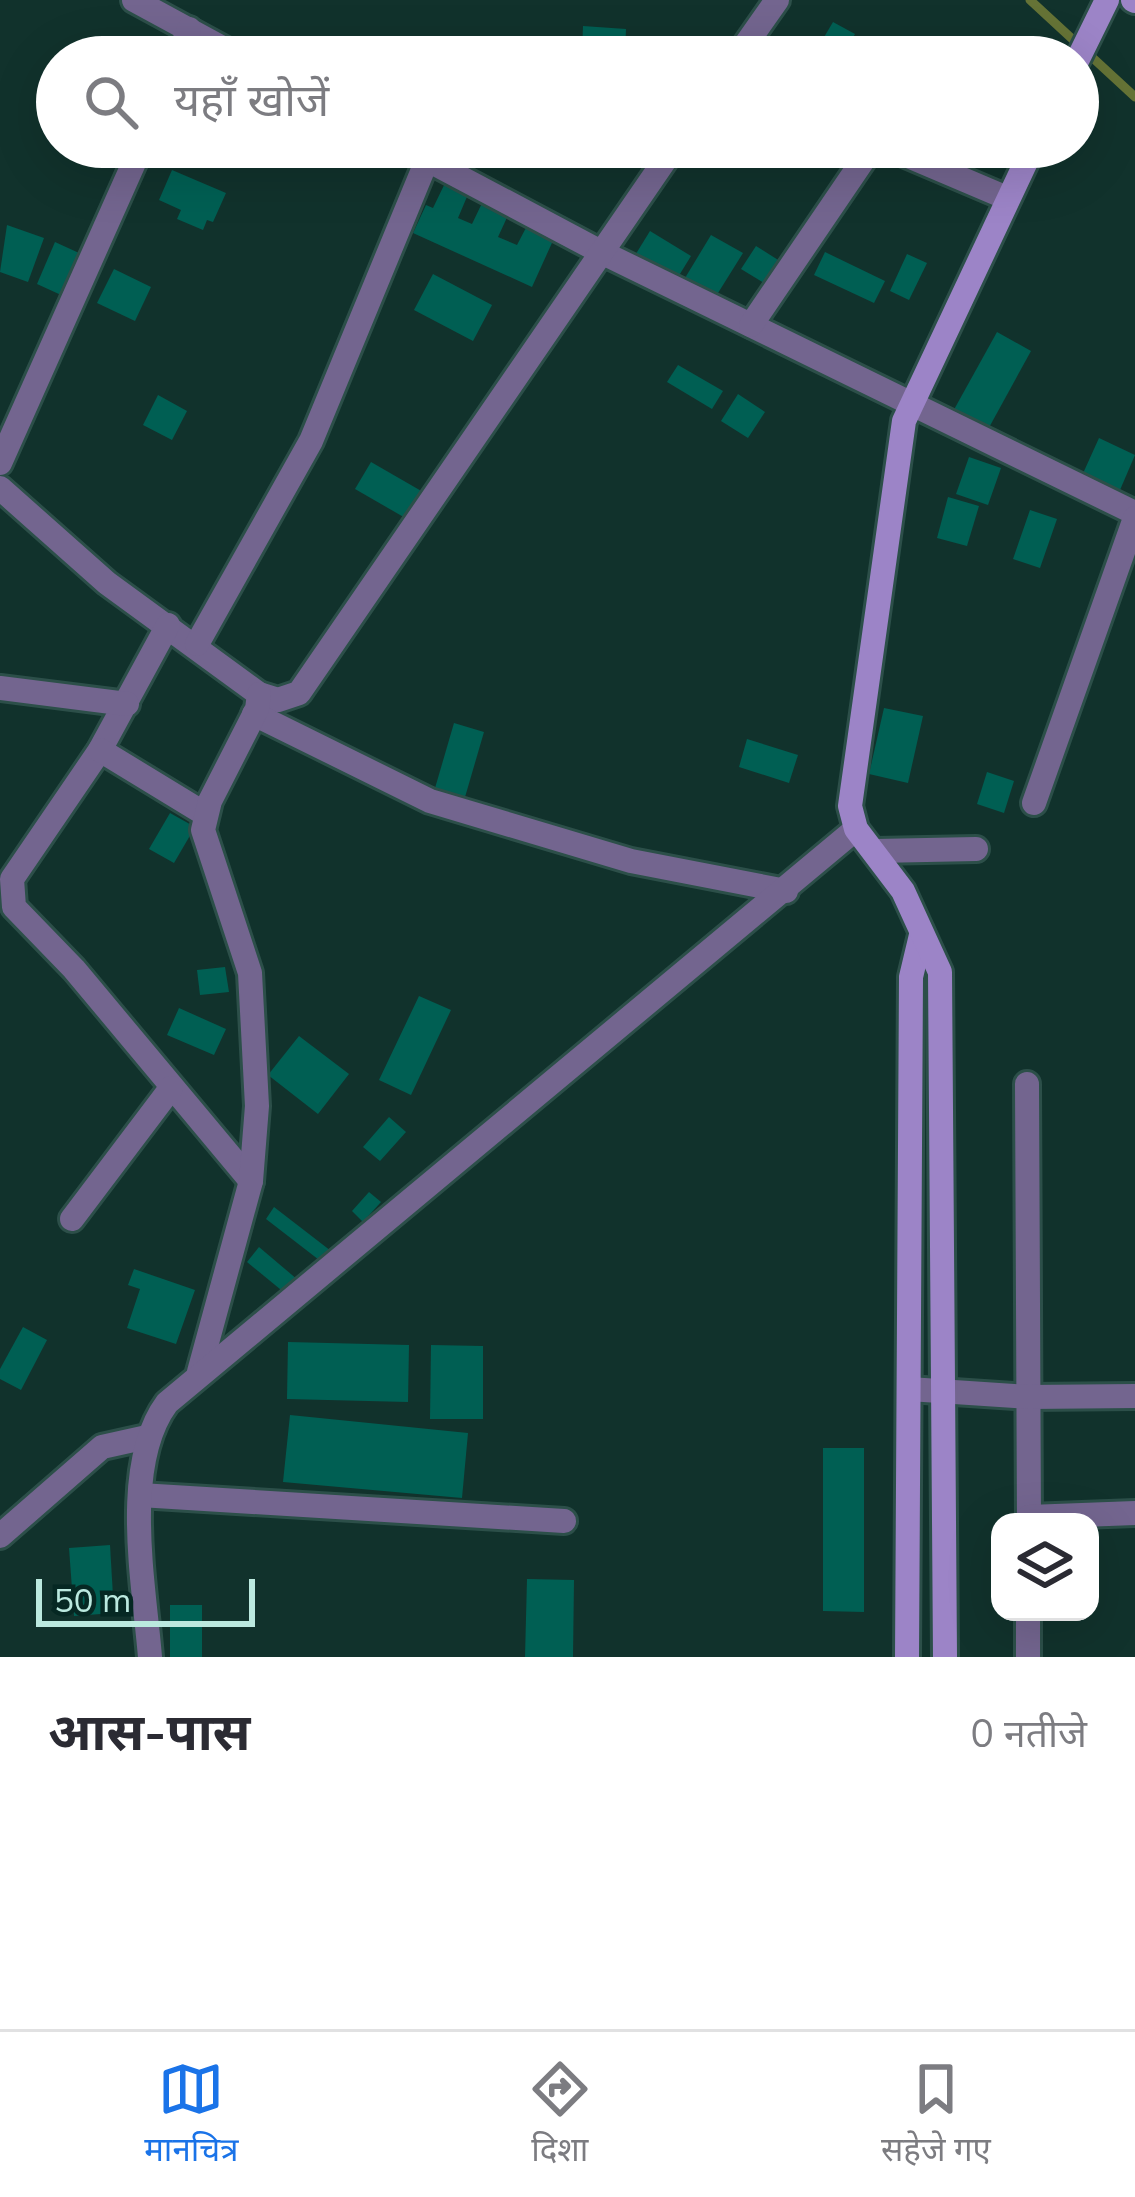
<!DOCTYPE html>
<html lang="hi">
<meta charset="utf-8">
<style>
body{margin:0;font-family:Mulish,"Noto Sans Devanagari",sans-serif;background:#f2f2f3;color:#2b2b33}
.controls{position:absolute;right:36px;bottom:36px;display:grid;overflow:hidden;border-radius:24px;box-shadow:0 12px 48px #0002}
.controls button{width:108px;height:108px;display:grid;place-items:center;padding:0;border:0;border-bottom:3px solid #e1e1e2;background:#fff;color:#2b2b33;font:60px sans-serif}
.scale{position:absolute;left:36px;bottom:30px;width:219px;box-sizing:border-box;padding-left:12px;border:6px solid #bbe9df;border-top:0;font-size:33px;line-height:42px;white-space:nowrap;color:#bbe9df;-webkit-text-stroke:9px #062823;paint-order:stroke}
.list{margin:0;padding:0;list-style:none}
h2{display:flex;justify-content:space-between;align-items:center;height:156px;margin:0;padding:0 48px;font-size:51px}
h2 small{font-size:39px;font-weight:400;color:#7c7c81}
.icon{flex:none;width:66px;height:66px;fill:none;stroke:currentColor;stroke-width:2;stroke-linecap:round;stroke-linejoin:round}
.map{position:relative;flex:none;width:1135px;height:1657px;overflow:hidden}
.search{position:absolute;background:#fff;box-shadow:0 12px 48px #0002;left:36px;right:36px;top:36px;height:132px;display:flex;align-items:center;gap:30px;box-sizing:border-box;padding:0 42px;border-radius:66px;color:#7c7c81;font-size:45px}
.sheet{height:372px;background:#fff}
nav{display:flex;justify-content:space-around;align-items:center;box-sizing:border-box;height:168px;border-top:3px solid #e1e1e2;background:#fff;font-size:33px;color:#7c7c81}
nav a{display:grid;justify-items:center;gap:6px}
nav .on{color:#1a73e8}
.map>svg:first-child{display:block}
</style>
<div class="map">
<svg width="1135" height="1657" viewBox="0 0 1135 1657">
<rect width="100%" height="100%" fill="#11322c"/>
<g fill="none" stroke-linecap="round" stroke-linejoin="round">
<path stroke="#657336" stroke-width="9" d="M1030,0l105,97"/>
</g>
<g fill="#005f53">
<path d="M833,22l22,12 -13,23 -25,-8z"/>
<path d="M583,26l43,3 -1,27 -43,-3z"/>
<path d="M172,170l54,23 -13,29 -6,-2 -4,10 -26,-11 4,-9 -22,-10z"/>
<path d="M446,181l23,11 -11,26 14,6 12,-25 26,12 -12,26 19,8 12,-23 27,12 -24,53 -119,-54 13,-28 7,3z"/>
<path d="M7,225l37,13 -16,44 -28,-10z"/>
<path d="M650,231l41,25 -16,26 -41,-25z"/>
<path d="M711,235l32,18 -30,48 -31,-18z"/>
<path d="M55,242l35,16 -18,42 -35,-16z"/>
<path d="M756,246l27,17 -14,23 -28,-17z"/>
<path d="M825,252l60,29 -11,22 -60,-28z"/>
<path d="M907,254l20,9 -18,37 -19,-9z"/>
<path d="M114,269l37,18 -16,34 -38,-18z"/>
<path d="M433,274l59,31 -19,36 -59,-31z"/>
<path d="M997,332l34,19 -45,82 -35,-18z"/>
<path d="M678,365l45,26 -11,18 -45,-27z"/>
<path d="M738,394l27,18 -17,26 -27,-17z"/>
<path d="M158,395l29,16 -15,29 -29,-15z"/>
<path d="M1099,438l36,17 -18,42 -37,-17z"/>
<path d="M969,457l32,11 -13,37 -32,-11z"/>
<path d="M371,462l59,34 -16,27 -59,-34z"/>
<path d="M948,497l31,9 -12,40 -30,-8z"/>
<path d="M1030,510l27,9 -17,49 -27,-9z"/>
<path d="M884,708l39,8 -15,67 -39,-9z"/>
<path d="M454,723l30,9 -21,72 -30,-9z"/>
<path d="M747,739l51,16 -9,28 -50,-16z"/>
<path d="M987,772l27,9 -10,32 -27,-9z"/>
<path d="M170,813l25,14 -21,36 -25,-14z"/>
<path d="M225,967l4,25 -29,3 -3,-25z"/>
<path d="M419,996l32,14 -40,85 -32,-15z"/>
<path d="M179,1008l47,21 -12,26 -47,-20z"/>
<path d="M299,1036l50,38 -31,40 -50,-39z"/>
<path d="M389,1117l17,15 -26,29 -17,-14z"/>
<path d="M369,1192l12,10 -18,20 -11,-11z"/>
<path d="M274,1207l57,44 -8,12 -57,-44z"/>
<path d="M259,1247l39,33 -12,14 -39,-32z"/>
<path d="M134,1269l61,21 -19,54 -49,-16 13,-39 -12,-4z"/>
<path d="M23,1327l24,13 -26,50 -21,-11v-10z"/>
<path d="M288,1342l121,3 -1,57 -121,-3z"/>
<path d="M431,1345l52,1v73h-53z"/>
<path d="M290,1415l178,18 -6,65 -179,-16z"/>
<path d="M823,1448h41v164l-41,-1z"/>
<path d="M110,1545l4,68 -40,3 -5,-68z"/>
<path d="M527,1579l47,1 -1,77h-48z"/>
<rect x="170" y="1605" width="32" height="52"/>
</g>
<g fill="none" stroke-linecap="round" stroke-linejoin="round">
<defs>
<g id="street">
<path d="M134,0l105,57"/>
<path d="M178,57l11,-28"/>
<path d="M737,57l40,-57"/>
<path d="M403,147l198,105 534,261"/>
<path d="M887,147l120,51"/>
<path d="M751,325l117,-172 11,-6"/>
<path d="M0,463l141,-316"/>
<path d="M0,488l107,95 152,111 19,6 21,-7 375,-546"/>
<path d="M168,625l-68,125 -88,129 2,28 60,62 177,212"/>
<path d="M197,644l114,-203 116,-281"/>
<path d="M0,688l127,16"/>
<path d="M254,714l176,87 201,60 155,30"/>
<path d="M100,750l105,64"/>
<path d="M1034,803l101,-285"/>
<path d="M876,851l100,-2"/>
<path d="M1027,1084l2,438"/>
<path d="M72,1219l99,-131"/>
<path d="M199,1372l52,-191 6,-75 -7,-133 -47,-143 7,-29 47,-92 2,-15"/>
<path d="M909,1389l120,8 106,-1"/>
<path d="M140,1495l424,26"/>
<path d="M1029,1517l106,-4"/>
<path d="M0,1536l102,-89 45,-10"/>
<path d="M150,1657c-6,-74 -29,-192 17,-254l689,-574"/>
<path d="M1028,1657v-45"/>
</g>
<g id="secondary">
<path d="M1133,0l2,1"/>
<path d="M1078,59l29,-59"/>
<path d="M907,1657l4,-680 10,-42"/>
<path d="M945,1657l-5,-685 -37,-81 -47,-62 -6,-23 54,-385 129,-274"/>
</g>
</defs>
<use href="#street" stroke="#2c4f49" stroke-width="30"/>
<use href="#secondary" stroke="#2c4f49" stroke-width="30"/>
<use href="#street" stroke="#73658f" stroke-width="24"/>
<use href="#secondary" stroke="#9c84c7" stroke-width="24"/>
</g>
</svg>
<div class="controls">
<button><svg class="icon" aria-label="layers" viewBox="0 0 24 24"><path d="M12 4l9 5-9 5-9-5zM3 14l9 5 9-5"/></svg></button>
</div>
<div class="scale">50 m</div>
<div class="search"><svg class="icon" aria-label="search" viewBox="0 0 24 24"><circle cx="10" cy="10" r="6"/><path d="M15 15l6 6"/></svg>यहाँ खोजें</div>
</div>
<section class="sheet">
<h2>आस-पास<small>0 नतीजे</small></h2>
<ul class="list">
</ul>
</section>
<nav>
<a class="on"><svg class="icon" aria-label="map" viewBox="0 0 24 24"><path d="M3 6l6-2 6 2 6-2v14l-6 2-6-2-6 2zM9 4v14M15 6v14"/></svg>मानचित्र</a>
<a><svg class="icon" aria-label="directions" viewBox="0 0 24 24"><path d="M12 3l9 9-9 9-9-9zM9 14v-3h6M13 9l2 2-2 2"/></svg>दिशा</a>
<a><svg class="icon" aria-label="saved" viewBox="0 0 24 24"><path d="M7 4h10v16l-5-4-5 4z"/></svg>सहेजे गए</a>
</nav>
